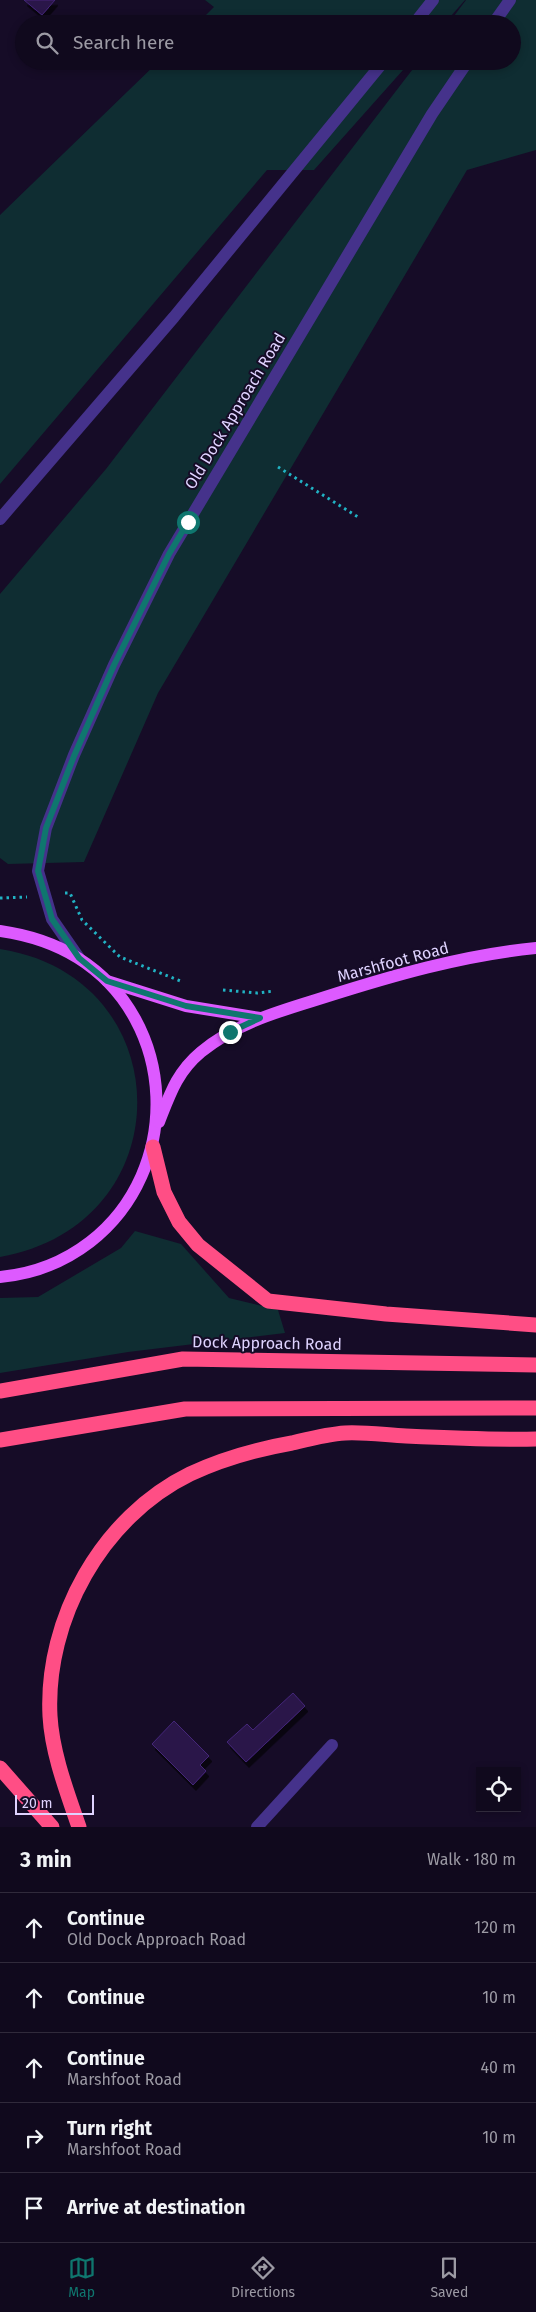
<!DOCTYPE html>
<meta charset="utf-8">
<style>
body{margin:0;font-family:"Fira Sans",sans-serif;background:#191226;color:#f1f3f6}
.controls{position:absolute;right:15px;bottom:15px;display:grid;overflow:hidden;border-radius:0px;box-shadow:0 2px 8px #0003}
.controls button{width:45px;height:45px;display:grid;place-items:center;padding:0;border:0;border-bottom:1px solid #302a3b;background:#10091d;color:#f1f3f6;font:25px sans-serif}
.scale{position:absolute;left:15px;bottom:12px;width:79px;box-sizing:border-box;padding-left:5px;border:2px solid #dfd3ff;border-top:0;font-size:14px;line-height:18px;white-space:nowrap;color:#dfd3ff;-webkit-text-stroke:4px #160c27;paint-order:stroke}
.stop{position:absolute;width:15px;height:15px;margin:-11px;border:4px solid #0f766e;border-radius:50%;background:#fff}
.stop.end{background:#0f766e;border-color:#fff;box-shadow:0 1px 5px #0008}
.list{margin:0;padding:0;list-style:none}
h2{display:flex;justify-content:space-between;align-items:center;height:65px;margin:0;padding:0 20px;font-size:21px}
h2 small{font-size:16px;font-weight:400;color:#9c9aa4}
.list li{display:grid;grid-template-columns:32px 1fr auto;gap:15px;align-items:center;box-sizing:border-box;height:70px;padding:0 20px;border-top:1px solid #302a3b}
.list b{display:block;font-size:19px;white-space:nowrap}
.list p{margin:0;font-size:16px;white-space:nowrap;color:#9c9aa4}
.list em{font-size:16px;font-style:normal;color:#9c9aa4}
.icon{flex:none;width:28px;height:28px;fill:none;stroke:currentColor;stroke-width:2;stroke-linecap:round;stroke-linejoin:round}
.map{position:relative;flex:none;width:536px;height:1827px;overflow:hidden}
.search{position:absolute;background:#10091d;box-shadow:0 2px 8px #0003;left:15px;right:15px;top:15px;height:55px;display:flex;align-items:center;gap:12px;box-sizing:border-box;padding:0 18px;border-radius:28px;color:#9c9aa4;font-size:19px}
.sheet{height:415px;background:#10091d}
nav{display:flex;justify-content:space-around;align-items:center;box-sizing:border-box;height:70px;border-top:1px solid #302a3b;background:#10091d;font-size:14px;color:#9c9aa4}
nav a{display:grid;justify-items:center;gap:2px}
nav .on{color:#0f766e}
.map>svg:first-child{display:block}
</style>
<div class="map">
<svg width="536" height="1827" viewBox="0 0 536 1827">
<defs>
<filter id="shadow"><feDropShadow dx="3" dy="5.5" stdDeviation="0" flood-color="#0009"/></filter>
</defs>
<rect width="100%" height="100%" fill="#160c27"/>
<g fill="#0f2d32">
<path d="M205,0h260l-21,24h-247l17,-17z"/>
<path d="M466,0h70v150l-69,20 -309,523 -74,169 -76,2 -8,-6v-264l106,-125 313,-408h93v-37h-64z"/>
<path d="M159,61h252l-97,109h-47l-267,314v-269z"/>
<path d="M0,949c181,28 185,275 0,308z"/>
<path d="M135,1231l46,13 48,54 49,12 7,23 -157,19 -128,21v-75l38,-1 83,-49z"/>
</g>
<g fill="#2a164a" stroke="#442679" filter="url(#shadow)">
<path d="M24,0h31l-13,15z"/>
<path d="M293,1693l12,13 -59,56 -19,-20 20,-18 6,6z"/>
<path d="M174,1721l35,35 -9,9 6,6 -13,14 -41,-41z"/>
</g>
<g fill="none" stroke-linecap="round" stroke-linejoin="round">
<g stroke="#21b3c4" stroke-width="3" stroke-dasharray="2.5 4" stroke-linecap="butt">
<path d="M278,467l80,50"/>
<path d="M65,893h5l12,27 38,37 63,25"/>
<path d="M0,898l27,-1"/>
<path d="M223,990l34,3 17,-2"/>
</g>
<g stroke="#45328b" stroke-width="12">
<path d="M414,24l19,-24"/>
<path d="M493,24l17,-24"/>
<path d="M0,519l174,-202 210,-256"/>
<path d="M79,958l-27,-39 -14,-48 8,-43 28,-73 40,-90 55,-111 263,-440 36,-53"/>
<path d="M257,1827l75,-82"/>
</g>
<g stroke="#dd5aff" stroke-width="12">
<path d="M0,931c28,4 54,12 78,27 100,63 105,212 12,284 -26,20 -57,32 -90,35"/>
<path d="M107,981l79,25 74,12"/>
<path d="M159,1122c11,-28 18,-50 42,-70 35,-29 79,-41 121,-54 69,-22 141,-43 214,-50"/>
</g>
<g stroke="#ff4e85" stroke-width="15">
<path d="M153,1147l11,45 15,30 19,23 70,56 118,13 150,11"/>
<path d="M0,1391l183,-32 353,6"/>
<path d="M0,1440l185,-31 351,-1"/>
<path d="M0,1768l52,59"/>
<path d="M79,1827c-12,-35 -27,-74 -29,-111 -5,-97 52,-199 140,-242 32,-15 68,-25 102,-31 17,-4 36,-9 53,-10 20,-1 41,2 61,3 43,2 86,4 130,3"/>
</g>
</g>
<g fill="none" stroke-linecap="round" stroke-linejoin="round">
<path stroke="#0f766e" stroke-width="6" d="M188,522l-19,32 -55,111 -40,91 -28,72 -8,43 14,48 27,39 28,23 79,25 74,12 -30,14"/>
</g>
<g text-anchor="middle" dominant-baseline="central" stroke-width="4" stroke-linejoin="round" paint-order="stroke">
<g font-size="16" fill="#dfd3ff" stroke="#160c27">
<text transform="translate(235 411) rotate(-59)">Old Dock Approach Road</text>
<text transform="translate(393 962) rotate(-15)">Marshfoot Road</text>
<text transform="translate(267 1343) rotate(1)">Dock Approach Road</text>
</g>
</g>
</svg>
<div class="controls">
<button><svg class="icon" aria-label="locate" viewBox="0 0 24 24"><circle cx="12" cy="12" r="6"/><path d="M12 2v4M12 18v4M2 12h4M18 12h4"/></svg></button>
</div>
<div class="scale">20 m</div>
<div class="stop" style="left:188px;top:522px"></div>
<div class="stop end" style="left:230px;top:1032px"></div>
<div class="search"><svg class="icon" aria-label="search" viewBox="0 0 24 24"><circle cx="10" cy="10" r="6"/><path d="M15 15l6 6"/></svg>Search here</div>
</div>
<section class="sheet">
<h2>3 min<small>Walk · 180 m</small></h2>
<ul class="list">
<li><svg class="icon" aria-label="ahead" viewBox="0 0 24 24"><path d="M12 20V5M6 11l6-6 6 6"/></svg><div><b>Continue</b><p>Old Dock Approach Road</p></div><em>120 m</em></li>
<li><svg class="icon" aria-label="ahead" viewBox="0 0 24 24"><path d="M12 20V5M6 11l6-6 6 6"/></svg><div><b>Continue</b></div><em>10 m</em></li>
<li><svg class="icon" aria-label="ahead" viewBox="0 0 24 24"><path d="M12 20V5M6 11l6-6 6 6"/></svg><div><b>Continue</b><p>Marshfoot Road</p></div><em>40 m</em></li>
<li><svg class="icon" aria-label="right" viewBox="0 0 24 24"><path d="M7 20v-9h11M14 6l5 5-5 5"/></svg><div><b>Turn right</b><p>Marshfoot Road</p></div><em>10 m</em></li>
<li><svg class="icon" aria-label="arrive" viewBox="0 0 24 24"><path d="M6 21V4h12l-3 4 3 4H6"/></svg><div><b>Arrive at destination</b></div></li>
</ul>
</section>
<nav>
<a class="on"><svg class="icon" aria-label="map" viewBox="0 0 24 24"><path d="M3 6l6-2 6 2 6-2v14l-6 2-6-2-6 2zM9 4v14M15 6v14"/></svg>Map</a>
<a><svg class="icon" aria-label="directions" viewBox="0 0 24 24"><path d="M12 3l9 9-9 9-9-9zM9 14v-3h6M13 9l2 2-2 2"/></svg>Directions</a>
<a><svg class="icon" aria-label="saved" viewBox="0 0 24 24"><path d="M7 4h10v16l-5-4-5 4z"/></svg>Saved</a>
</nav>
